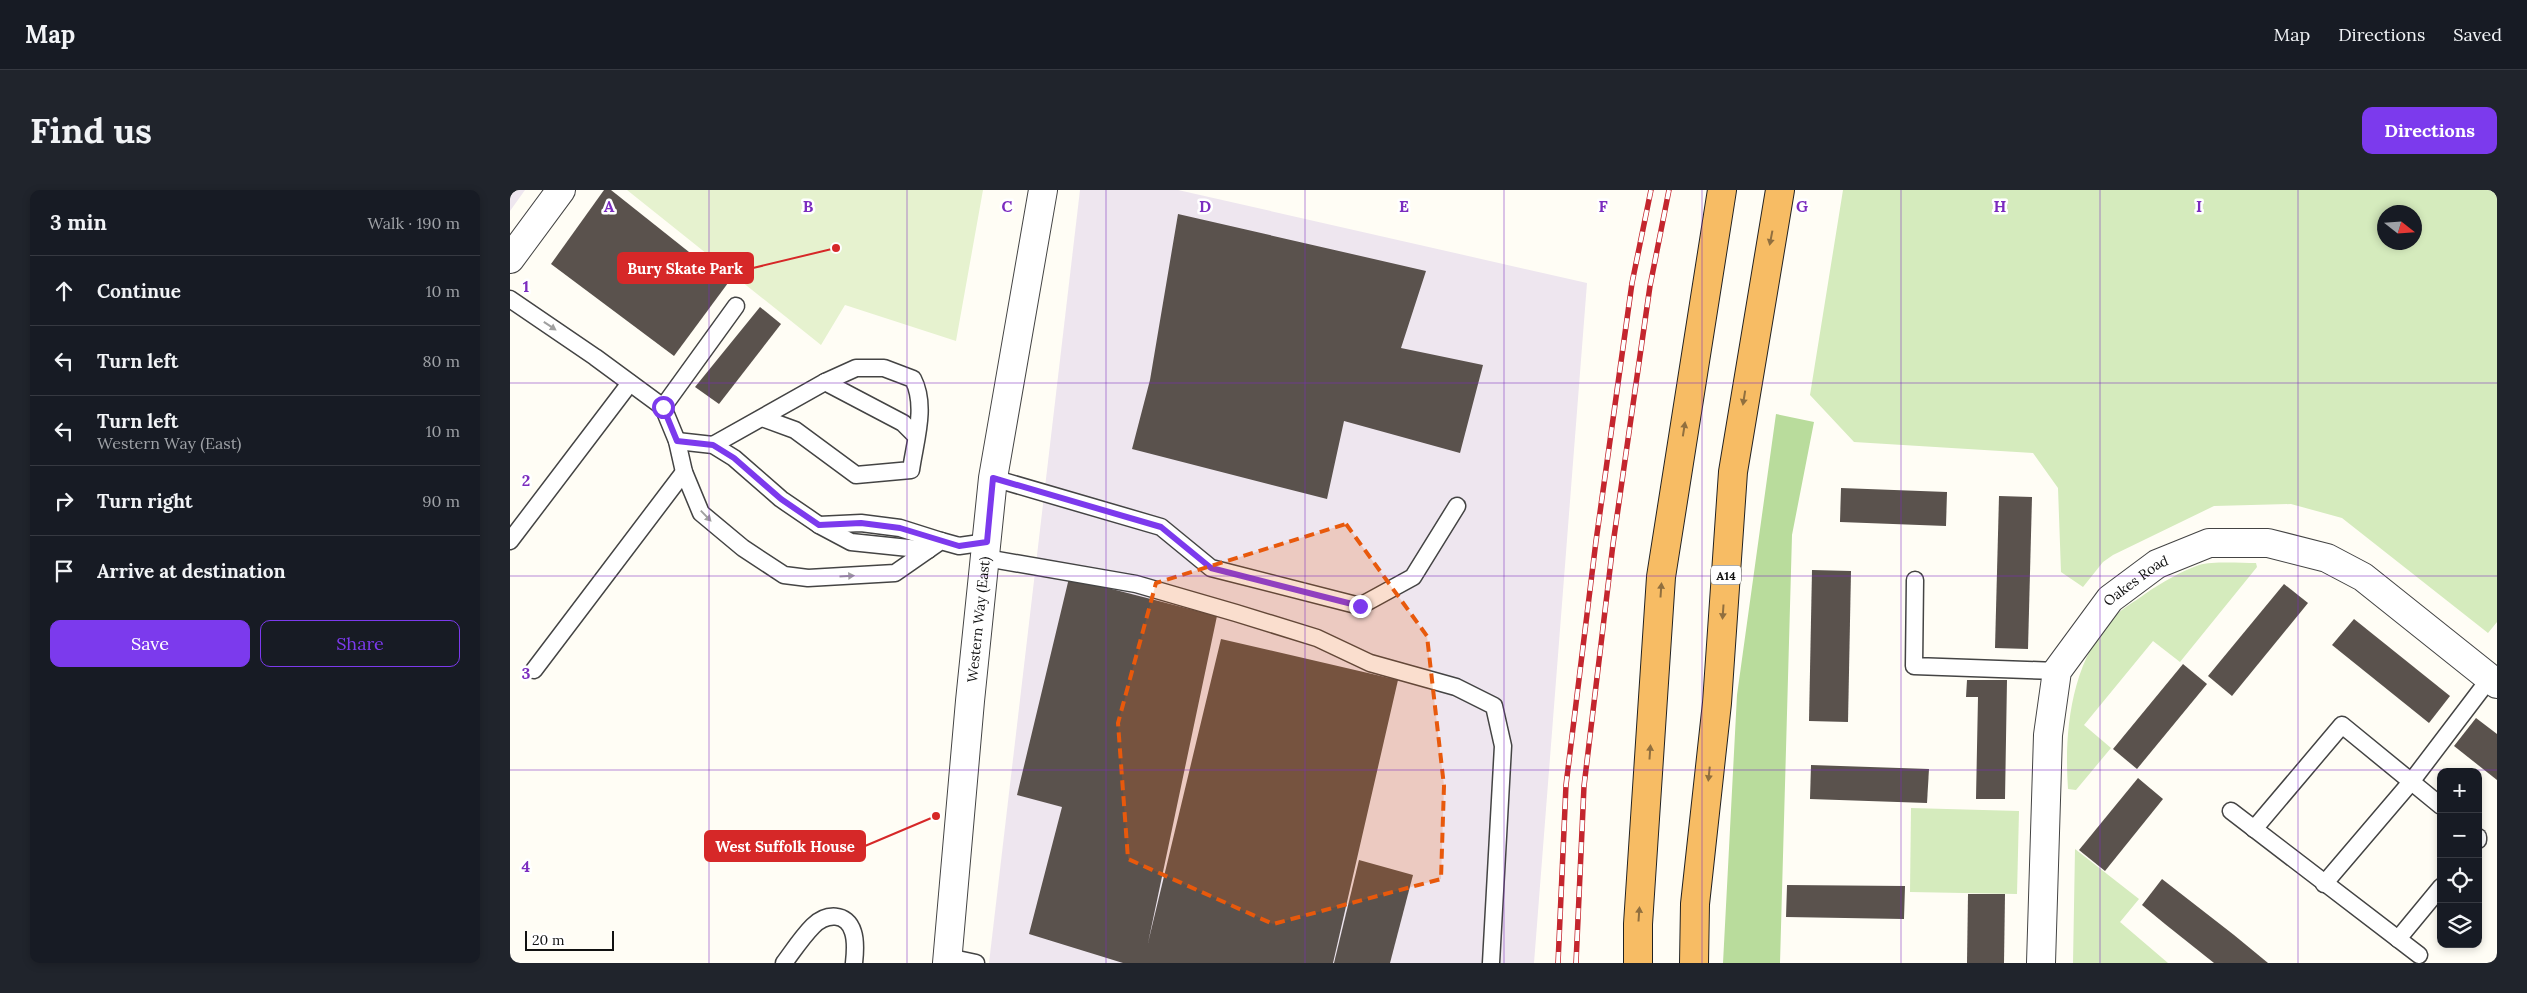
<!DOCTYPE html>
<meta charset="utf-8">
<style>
body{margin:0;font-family:Lora,serif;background:#20242c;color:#f1f3f6}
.controls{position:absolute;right:15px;bottom:15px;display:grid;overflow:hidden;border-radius:10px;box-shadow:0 2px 8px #0003}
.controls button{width:45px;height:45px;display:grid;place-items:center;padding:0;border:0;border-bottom:1px solid #363941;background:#171b24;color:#f1f3f6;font:25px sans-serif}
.compass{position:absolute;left:1867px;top:15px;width:45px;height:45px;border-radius:50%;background:#171b24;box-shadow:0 2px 8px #0003;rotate:107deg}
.scale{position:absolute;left:15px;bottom:12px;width:89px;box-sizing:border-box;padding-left:5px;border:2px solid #111;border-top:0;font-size:14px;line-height:18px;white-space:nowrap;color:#111;-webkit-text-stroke:4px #fff;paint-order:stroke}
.stop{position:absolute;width:15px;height:15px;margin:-11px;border:4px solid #7c3aed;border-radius:50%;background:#fff}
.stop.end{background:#7c3aed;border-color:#fff;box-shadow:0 1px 5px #0008}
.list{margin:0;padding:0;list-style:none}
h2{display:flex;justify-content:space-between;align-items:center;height:65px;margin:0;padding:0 20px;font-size:21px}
h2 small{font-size:16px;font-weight:400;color:#9ea1a6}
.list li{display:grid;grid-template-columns:32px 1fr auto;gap:15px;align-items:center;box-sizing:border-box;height:70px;padding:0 20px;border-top:1px solid #363941}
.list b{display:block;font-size:19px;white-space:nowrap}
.list p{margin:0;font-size:16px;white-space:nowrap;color:#9ea1a6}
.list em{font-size:16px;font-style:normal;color:#9ea1a6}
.actions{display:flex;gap:10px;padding:15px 20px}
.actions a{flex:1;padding:11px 0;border:1px solid #7c3aed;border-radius:10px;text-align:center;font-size:18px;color:#7c3aed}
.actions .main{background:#7c3aed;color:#fff}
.icon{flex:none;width:28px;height:28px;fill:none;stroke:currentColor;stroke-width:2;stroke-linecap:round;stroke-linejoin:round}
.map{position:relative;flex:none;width:1987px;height:773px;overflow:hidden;border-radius:10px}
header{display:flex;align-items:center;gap:30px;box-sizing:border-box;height:70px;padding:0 25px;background:#171b24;border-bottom:1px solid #363941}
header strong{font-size:24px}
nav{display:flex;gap:28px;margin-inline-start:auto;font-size:18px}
.intro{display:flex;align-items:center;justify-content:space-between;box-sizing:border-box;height:120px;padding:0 30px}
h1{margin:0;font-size:35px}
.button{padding:12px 22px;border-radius:10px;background:#7c3aed;color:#fff;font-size:18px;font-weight:700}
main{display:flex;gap:30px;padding:0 30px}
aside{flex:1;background:#171b24;border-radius:10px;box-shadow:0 2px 8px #0003}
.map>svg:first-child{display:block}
</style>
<header>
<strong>Map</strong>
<nav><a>Map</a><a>Directions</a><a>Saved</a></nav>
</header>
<div class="intro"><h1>Find us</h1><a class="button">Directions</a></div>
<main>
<aside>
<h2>3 min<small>Walk · 190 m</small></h2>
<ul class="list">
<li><svg class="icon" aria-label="ahead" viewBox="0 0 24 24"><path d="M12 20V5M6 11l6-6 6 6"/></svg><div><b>Continue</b></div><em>10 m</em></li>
<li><svg class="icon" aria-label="left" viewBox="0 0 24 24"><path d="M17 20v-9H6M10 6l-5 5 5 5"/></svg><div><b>Turn left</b></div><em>80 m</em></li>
<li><svg class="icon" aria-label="left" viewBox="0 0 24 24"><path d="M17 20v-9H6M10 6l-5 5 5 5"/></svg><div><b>Turn left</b><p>Western Way (East)</p></div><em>10 m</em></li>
<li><svg class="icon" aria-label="right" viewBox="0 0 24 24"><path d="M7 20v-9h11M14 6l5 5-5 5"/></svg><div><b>Turn right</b></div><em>90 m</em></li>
<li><svg class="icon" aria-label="arrive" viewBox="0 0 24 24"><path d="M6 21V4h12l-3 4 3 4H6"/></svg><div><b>Arrive at destination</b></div></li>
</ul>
<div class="actions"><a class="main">Save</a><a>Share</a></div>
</aside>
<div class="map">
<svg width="1987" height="773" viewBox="0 0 1987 773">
<rect width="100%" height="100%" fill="#fffdf5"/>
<g fill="#eee6ef">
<path d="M0,0h15l-15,21z"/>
<path d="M570,0h98l409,93 -53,680h-545z"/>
</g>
<g fill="#d5ebbd" fill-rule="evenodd">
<path d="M1333,0h654v432l-9,11 -146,-115 -51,-14 -77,2 -101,49 -10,7 -20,25 -22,-15 -3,-84 -25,-35 -179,-11 -44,-47zM1904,22v30h-30v-30z"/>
<path d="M1746,373l1,4 -77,95 -27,-21 -69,84 27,23 -35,42 -8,-1c-4,-57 3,-126 44,-170 9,-10 22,-17 33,-25 17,-12 35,-22 54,-29 14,-4 41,-2 57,-2z"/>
<path d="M1401,618l108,3 -2,83 -107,-2z"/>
<path d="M1565,659l64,50 -19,23 48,41h-95z"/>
</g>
<path fill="#b9dc9c" d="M1266,224l38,8 -22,113 -12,428h-57l14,-268z"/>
<path fill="#e6f2cf" d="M117,0h356l-27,151 -111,-36 -24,40z"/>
<g fill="#5a524d">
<path d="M94,0h7l117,93 -54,73 -123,-92z"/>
<path d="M668,24l248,57 -25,77 82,17 -23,88 -116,-32 -17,78 -195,-50 18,-69z"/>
<path d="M250,117l21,17 -62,80 -24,-17z"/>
<path d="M1331,298l106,4 -1,34 -106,-4z"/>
<path d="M1489,306l33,1 -4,152 -33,-1z"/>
<path d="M1302,380l39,1 -3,151 -39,-1z"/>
<path d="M559,388l148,38 -69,327 73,-304 177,41 -65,283h-210l-94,-29 33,-127 -45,-12z"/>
<path d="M1774,394l24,19 -76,93 -24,-20z"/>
<path d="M1844,429l96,77 -21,27 -97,-78z"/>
<path d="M1673,474l24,20 -70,85 -24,-20z"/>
<path d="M1457,490h40l-2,119h-29l2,-102h-12z"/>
<path d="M1966,528l21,16v46l-43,-34z"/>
<path d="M1301,575l118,4 -2,34 -117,-4z"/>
<path d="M1628,588l25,21 -58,72 -26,-21z"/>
<path d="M849,670l54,15 -23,88h-56z"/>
<path d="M1652,689l72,56 34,28h-54l-49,-39 -23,-19z"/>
<path d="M1277,695l118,1 -1,33 -118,-2z"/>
<path d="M1458,704h37l-1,69h-37z"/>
</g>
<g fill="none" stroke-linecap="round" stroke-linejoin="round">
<defs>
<g id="service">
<path d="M0,109l85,58 68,50 14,34 7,31 17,41 42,35 41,27 24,3 87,-5 46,-32 18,5 28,-4"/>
<path d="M315,192l78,41 13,13"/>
<path d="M153,217l73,-101"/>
<path d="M167,251l36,4 21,13 47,41 38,26 32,17 77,8"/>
<path d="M203,255l112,-63 31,-14h28l29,11c14,27 2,62 -2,91l-55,5 -61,-45 -33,-12"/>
<path d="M483,288l168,49 50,41 149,38 53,-29 44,-71"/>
<path d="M309,335l42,-2 39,5 41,13"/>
<path d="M0,351l120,-158"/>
<path d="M476,368l150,26 100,29 81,25 53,25 86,24 38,19 9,40 -12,217"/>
<path d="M1405,390l-1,86 143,5"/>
<path d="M24,480l150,-198"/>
<path d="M1721,621l188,144"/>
<path d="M1744,639l88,-104 99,81"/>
<path d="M1968,647v3"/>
<path d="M1814,694l87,-102 79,-104"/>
<path d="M1888,749l43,-52"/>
<path d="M438,767l28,6"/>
<path d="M274,773c9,-12 18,-26 29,-37 13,-13 34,-14 40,6 3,9 2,22 1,31"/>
</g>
<g id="minor">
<path d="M0,69l51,-69"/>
<path id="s1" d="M1531,773l7,-228 9,-64 53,-72 47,-35 52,-21h59l59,15 36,19 134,107"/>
</g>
<g id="tertiary">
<path id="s2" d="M437,773l23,-262 23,-223 50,-288"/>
</g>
<g id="trunk">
<path d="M1128,773v-39l23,-347 61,-387"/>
<path d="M1184,773l1,-59 22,-201 16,-231 47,-282"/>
</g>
</defs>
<use href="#service" stroke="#444" stroke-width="19"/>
<use href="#minor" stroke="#444" stroke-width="30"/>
<use href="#tertiary" stroke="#444" stroke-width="30"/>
<use href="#trunk" stroke="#222" stroke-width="30"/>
<use href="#service" stroke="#fff" stroke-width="16"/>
<use href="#minor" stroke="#fff" stroke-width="28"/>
<use href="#tertiary" stroke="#fff" stroke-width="28"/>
<use href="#trunk" stroke="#f7bc64" stroke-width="28"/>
<defs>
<g id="rail">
<path d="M1048,773l8,-178 30,-244 36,-258 19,-93"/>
<path d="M1066,773l8,-177 29,-242 37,-258 19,-96"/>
</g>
</defs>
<use href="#rail" stroke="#c4262e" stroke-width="5.5"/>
<use href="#rail" stroke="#fff" stroke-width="4" stroke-dasharray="11" stroke-linecap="butt"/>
</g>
<defs><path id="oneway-solid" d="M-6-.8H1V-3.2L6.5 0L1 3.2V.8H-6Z" transform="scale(1.25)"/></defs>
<g fill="#906f3f">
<use href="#oneway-solid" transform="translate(1261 48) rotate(101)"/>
<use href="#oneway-solid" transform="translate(1234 208) rotate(99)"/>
<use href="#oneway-solid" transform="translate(1174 239) rotate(-81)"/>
<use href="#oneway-solid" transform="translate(1151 400) rotate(-86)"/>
<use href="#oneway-solid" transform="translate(1213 422) rotate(94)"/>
<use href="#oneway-solid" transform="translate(1140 562) rotate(-86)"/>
<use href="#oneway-solid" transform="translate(1199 584) rotate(96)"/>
<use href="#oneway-solid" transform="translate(1129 724) rotate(-86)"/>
</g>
<g fill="#a0a0a0">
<use href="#oneway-solid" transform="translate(40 136) rotate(34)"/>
<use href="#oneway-solid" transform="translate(196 326) rotate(46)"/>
<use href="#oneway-solid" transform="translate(337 386) rotate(-3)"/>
</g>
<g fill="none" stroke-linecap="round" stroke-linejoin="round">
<path stroke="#7c3aed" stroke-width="6" d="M153,217l14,34 36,4 21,13 47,41 38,26 42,-2 39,5 59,18 28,-4 6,-64 168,49 50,41 149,38"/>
</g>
<path fill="#e8590c" fill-opacity="0.2" stroke="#e8590c" stroke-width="4" stroke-dasharray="10 6" stroke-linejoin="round" d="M836,334l81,112 17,150 -3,93 -168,45 -145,-65 -10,-136 38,-140z"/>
<path fill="none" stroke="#7b2cbf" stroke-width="1" stroke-opacity="0.55" d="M199,0v773M397,0v773M596,0v773M795,0v773M994,0v773M1192,0v773M1391,0v773M1590,0v773M1788,0v773M0,193h1987M0,386h1987M0,580h1987"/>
<g text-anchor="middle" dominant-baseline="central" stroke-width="5" stroke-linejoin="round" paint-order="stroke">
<rect fill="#fff" stroke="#585858" stroke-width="1" x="1201" y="375.5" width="30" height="19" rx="4"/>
<g font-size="12" font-weight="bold" fill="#111">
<text x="1216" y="385">A14</text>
</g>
<g font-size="14" fill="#111" stroke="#fff">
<text stroke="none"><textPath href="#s1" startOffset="414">Oakes Road</textPath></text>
<text stroke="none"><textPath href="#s2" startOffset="345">Western Way (East)</textPath></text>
</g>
</g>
<g font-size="16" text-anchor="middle" font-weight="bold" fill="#7b2cbf" stroke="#fff" stroke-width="5" stroke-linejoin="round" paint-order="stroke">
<text x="99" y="22">A</text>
<text x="298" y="22">B</text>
<text x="497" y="22">C</text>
<text x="695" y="22">D</text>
<text x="894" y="22">E</text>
<text x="1093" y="22">F</text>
<text x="1292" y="22">G</text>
<text x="1490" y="22">H</text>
<text x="1689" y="22">I</text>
<text x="16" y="102">1</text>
<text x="16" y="296">2</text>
<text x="16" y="489">3</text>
<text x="16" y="682">4</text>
</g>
<path fill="none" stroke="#d62828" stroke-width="2" d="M326 58L243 78M426 626L355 656"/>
<g fill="#d62828" stroke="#fff" stroke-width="2">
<circle cx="326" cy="58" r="5"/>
<circle cx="426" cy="626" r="5"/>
</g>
<g fill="#d62828" stroke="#d62828" stroke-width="2">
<rect x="108" y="63" width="135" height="30" rx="5"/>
<rect x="195" y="641" width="160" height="30" rx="5"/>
</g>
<g font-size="15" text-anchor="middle" font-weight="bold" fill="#fff">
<text x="175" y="84">Bury Skate Park</text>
<text x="275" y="662">West Suffolk House</text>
</g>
</svg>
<div class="controls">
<button>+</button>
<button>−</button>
<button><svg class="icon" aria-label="locate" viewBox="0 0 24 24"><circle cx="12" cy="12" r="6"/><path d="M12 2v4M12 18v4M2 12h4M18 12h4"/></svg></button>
<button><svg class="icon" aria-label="layers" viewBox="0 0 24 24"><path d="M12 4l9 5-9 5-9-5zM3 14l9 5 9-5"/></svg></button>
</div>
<svg class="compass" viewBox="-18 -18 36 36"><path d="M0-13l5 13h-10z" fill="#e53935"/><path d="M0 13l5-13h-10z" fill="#9ea1a6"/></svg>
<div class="scale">20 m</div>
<div class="stop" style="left:153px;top:217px"></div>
<div class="stop end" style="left:850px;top:416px"></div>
</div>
</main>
